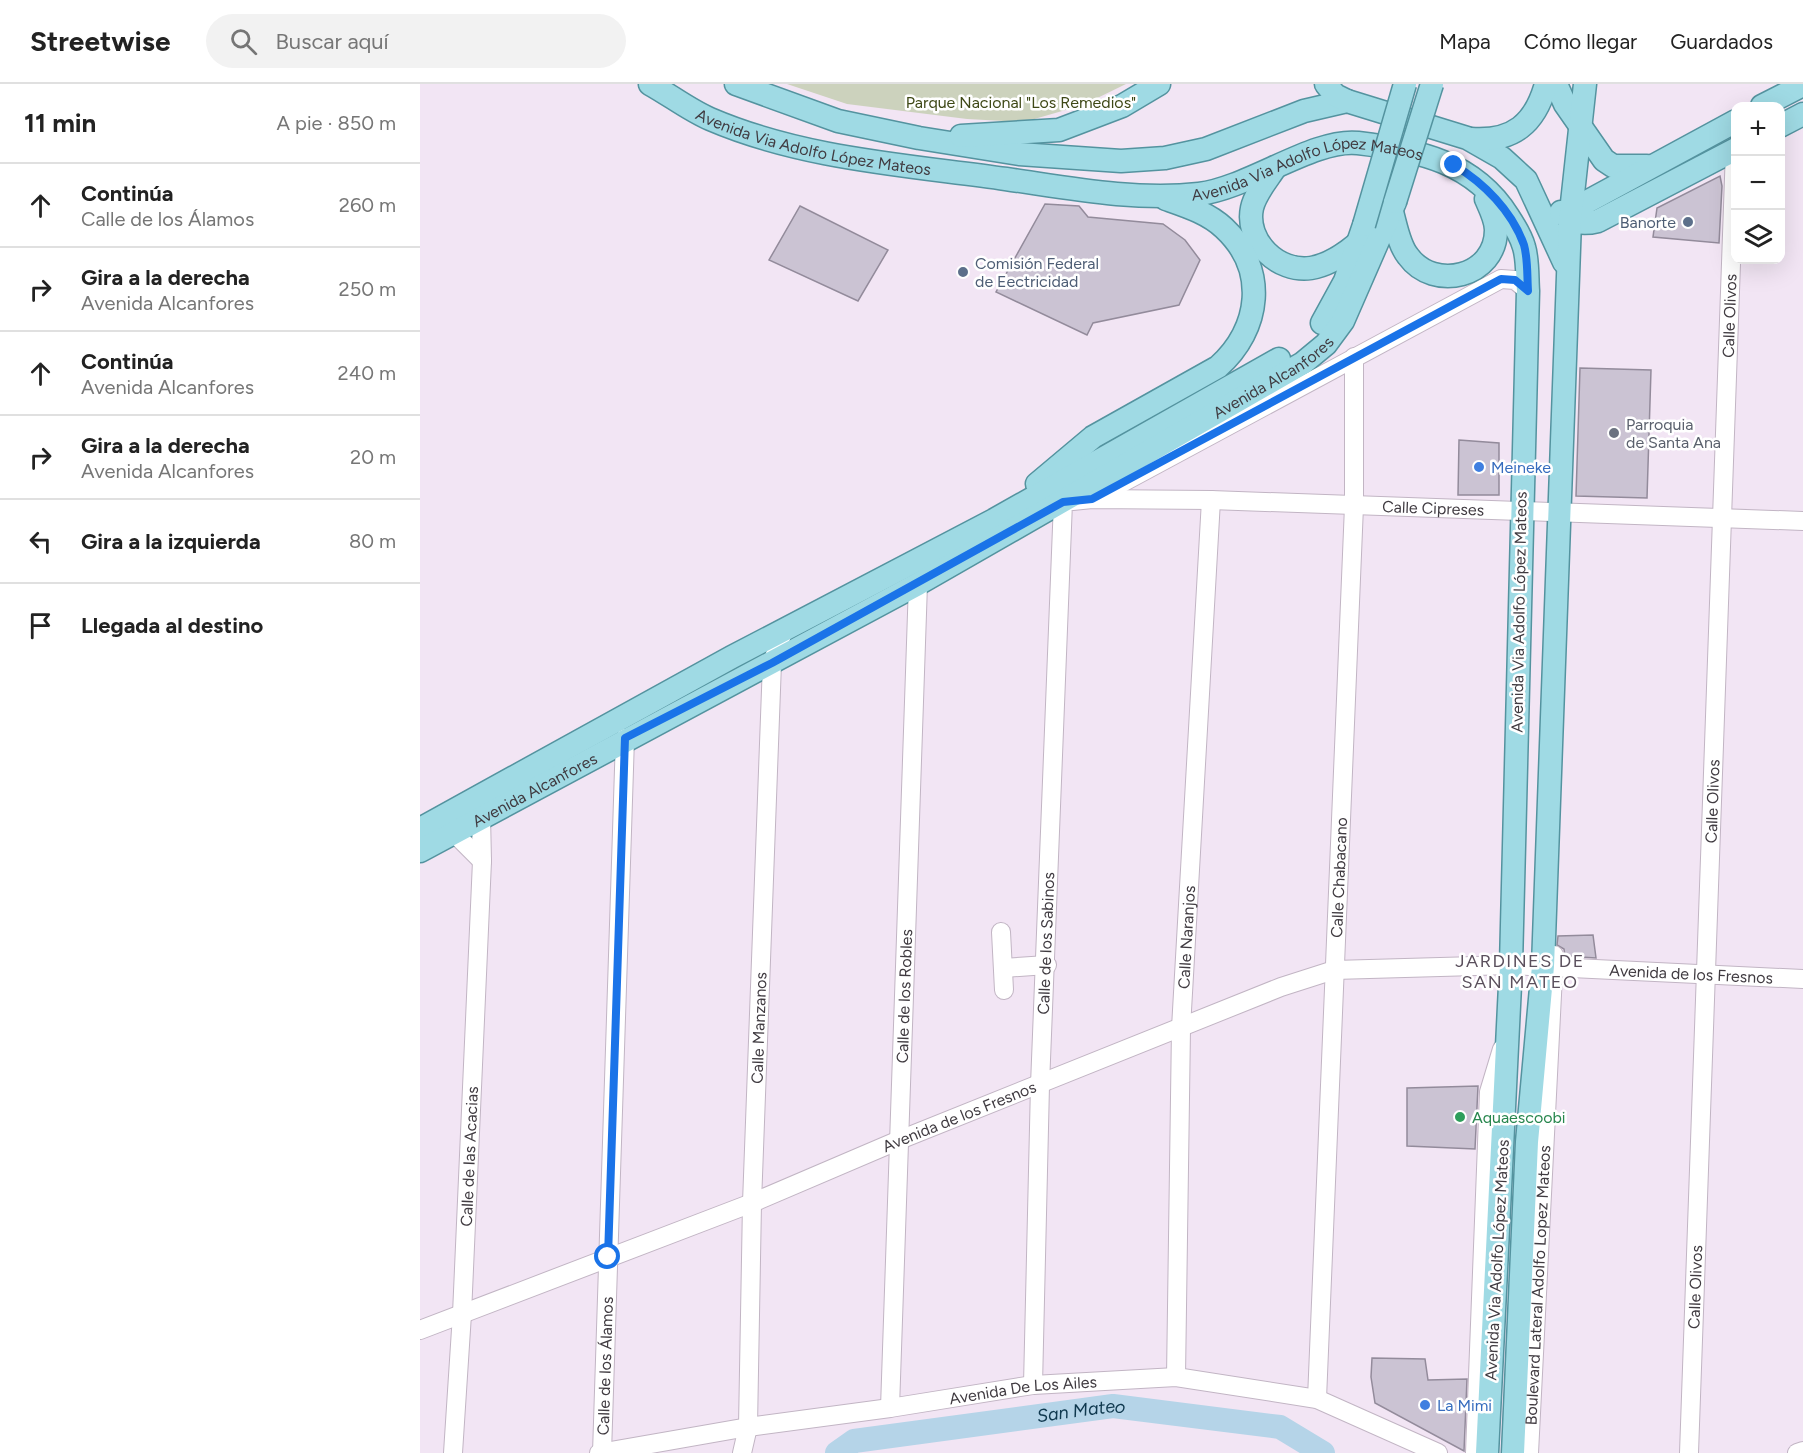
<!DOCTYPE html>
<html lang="es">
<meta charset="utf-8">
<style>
body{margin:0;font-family:Figtree,sans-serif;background:#f2f2f2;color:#222}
.controls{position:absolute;right:18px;top:18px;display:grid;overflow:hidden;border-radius:12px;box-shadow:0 6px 24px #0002}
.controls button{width:54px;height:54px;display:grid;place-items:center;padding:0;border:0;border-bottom:2px solid #e0e0e0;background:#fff;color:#222;font:30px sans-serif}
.stop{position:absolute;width:18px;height:18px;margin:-14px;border:4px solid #1a73e8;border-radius:50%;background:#fff}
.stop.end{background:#1a73e8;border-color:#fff;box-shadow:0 2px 6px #0008}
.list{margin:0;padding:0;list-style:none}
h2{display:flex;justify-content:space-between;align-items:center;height:78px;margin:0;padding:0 24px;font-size:26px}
h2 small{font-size:20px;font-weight:400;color:#767676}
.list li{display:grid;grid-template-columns:39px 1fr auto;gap:18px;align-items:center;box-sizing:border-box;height:84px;padding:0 24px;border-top:2px solid #e0e0e0}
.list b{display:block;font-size:22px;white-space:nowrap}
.list p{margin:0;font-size:20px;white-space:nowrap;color:#767676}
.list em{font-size:20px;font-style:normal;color:#767676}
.icon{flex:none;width:33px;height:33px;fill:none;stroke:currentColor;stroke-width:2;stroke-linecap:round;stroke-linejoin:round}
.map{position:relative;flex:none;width:1383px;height:1369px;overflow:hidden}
header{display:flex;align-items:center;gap:36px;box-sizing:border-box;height:84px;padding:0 30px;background:#fff;border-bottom:2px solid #e0e0e0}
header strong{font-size:28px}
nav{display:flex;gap:33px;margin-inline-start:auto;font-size:21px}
.search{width:420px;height:54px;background:#f2f2f2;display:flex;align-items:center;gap:15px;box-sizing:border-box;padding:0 21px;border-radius:33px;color:#767676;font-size:22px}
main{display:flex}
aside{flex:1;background:#fff}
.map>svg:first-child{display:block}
</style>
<header>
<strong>Streetwise</strong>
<div class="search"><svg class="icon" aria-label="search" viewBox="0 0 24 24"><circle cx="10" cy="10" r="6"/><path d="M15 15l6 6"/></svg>Buscar aquí</div>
<nav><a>Mapa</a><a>Cómo llegar</a><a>Guardados</a></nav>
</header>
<main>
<aside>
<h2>11 min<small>A pie · 850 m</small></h2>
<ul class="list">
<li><svg class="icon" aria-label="ahead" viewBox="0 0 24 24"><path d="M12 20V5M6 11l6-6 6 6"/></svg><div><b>Continúa</b><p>Calle de los Álamos</p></div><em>260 m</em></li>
<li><svg class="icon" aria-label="right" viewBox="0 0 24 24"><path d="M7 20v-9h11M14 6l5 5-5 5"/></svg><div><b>Gira a la derecha</b><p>Avenida Alcanfores</p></div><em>250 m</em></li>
<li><svg class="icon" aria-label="ahead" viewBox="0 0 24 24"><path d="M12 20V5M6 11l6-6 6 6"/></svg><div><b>Continúa</b><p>Avenida Alcanfores</p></div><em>240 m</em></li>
<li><svg class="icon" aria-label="right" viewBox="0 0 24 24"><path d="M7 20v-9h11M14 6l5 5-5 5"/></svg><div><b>Gira a la derecha</b><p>Avenida Alcanfores</p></div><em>20 m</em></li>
<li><svg class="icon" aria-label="left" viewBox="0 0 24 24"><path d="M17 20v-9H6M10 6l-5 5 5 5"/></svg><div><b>Gira a la izquierda</b></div><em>80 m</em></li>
<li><svg class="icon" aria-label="arrive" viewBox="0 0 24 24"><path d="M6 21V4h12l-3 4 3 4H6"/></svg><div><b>Llegada al destino</b></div></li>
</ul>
</aside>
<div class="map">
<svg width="1383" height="1369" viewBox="0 0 1383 1369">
<rect width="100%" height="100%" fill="#f2e5f4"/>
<path fill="#ccd2bd" d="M367,0h339l-43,21 -59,17 -57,-3 -120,-15z"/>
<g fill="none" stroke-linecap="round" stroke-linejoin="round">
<path stroke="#b5d4e8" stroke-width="24" id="s1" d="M417,1369l17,-12 259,-35 167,21 43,26"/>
</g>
<g fill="#cbc3d3" stroke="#938b9b" stroke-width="1.5">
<path d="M1300,92l2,10 -3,57 -66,-6 4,-29z"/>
<path d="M625,120l34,2 9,11 75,7 22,16 15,20 -21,45 -86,18 -6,12 -91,-43z"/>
<path d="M380,122l88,44 -30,51 -89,-41z"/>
<path d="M1160,284l71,2 -4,128 -71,-2z"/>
<path d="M1039,356l40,3v52h-41z"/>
<path d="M1173,851l3,23 -31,-2 -1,-7 -7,-4 1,-9z"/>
<path d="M1058,1002l-3,63 -68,-3v-58z"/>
<path d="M952,1274l53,1 3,21 39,-1 -3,72 -89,-48 -4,-26z"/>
</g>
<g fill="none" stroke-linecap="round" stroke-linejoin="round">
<defs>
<g id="minor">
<path d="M674,414l407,-219 14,1 13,11"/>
<path d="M27,738l6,10 29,29"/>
<path d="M581,848l3,58"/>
<path d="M583,884l44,-3"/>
<path id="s2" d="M0,1246l332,-127 145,-62 384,-154 53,-17 177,-5 292,14"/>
<path id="s3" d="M756,1293l5,-349 30,-528"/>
<path id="s4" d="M613,1301l7,-300 23,-583 29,-3 119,1 592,21"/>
<path id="s5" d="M897,1315l37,-893v-149"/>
<path id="s6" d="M470,1324l28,-824"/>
<path id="s7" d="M33,1369l9,-139 20,-453 -1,-45"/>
<path id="s8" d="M179,1369l149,-26 142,-19 143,-23 143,-8 141,22 121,54"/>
<path id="s9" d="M182,1369l23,-715"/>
<path id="s10" d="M322,1369l6,-26 4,-224 20,-540 11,-31"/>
<path d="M1055,1369l14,-361 13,-43"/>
<path id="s11" d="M1109,1369l25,-498"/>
<path id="s12" d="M1269,1369l46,-1303"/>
<path d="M1377,1369l6,-2"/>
</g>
<g id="major">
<path id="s13" d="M230,0c20,11 39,26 60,35 93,40 197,46 296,60 63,9 128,22 193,15 50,-6 115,-56 159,-51 60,7 116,19 150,73 6,9 13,20 16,31 4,13 3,30 4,44l-17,674 -24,488"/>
<path d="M316,0l102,37 81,17 100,16 102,7 44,-3 41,-9 98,-38 43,-10 120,37 35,20 24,22 38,82"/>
<path d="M906,0l9,11 12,6"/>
<path d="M1136,0l9,20 39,56 9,6h34"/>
<path d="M1342,22l41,-21"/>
<path d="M1360,42l23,-12"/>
<path d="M541,52l98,-6 63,-24 37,-22"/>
<path d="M1051,55c42,3 64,-15 75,-55"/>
<path d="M855,84c-8,12 -20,26 -23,40 -7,33 26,65 59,60 18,-3 34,-14 48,-26"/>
<path d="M972,128c4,14 7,33 16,44 26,36 88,21 88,-26 0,-10 -6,-22 -10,-31"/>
<path d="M1141,128c12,11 21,13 37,9l138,-72"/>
<path d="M1150,137l13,-17 153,-83"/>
<path d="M902,239l23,-42 19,-56"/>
<path d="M617,400l56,-47 125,-70c43,-38 50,-98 6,-139 -16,-15 -38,-22 -58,-29"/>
<path d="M0,745l312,-172 262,-137 285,-161"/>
<path id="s14" d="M0,767l498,-267 385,-221 23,-19 17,-23 52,-119"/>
<path d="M1093,1369l14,-311 16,-176 27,-745 15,-137"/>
</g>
</defs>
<use href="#minor" stroke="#c2b5c4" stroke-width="20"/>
<use href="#major" stroke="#54939f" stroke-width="25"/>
<use href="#minor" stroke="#fff" stroke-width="18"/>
<use href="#major" stroke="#9fdae4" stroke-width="22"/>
<defs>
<g id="major-bridge">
<path d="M975,118l37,-118"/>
<path d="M944,141l41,-141"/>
</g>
</defs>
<use href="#major-bridge" stroke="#54939f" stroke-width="25" stroke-linecap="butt"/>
<use href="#major-bridge" stroke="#9fdae4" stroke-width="22"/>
</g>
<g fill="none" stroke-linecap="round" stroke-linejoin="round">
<path stroke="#1a73e8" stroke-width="8" d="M188,1173l17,-519 147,-75 291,-161 29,-3 409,-220 14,1 13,11c-1,-15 0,-32 -4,-46 -12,-34 -40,-62 -70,-80"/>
</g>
<g fill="#5c6f8a" stroke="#fff" stroke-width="2">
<circle cx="1268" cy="138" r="6"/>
<circle cx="543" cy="188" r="6"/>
</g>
<circle fill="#6b7280" stroke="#fff" stroke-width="2" cx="1194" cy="349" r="6"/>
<g fill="#3f7fe0" stroke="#fff" stroke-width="2">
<circle cx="1059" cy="383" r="6"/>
<circle cx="1005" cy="1321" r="6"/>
</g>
<circle fill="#2e9e5b" stroke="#fff" stroke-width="2" cx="1040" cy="1033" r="6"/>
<g text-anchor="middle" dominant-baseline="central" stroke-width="5" stroke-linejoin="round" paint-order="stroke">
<g font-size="16" fill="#3e4816" stroke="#fff">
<text x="601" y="18">Parque Nacional "Los Remedios"</text>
</g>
<g font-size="16" fill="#403b41" stroke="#fff">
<text stroke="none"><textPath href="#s13" startOffset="176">Avenida Via Adolfo López Mateos</textPath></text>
<text stroke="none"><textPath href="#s13" startOffset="680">Avenida Via Adolfo López Mateos</textPath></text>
<text stroke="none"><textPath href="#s12" startOffset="1138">Calle Olivos</textPath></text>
<text stroke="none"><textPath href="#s14" startOffset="976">Avenida Alcanfores</textPath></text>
<text stroke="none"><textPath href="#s4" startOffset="1254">Calle Cipreses</textPath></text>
<text transform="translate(1099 528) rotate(-89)">Avenida Via Adolfo López Mateos</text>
<text stroke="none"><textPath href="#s14" startOffset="130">Avenida Alcanfores</textPath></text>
<text stroke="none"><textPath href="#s12" startOffset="652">Calle Olivos</textPath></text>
<text stroke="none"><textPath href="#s5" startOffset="522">Calle Chabacano</textPath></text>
<text stroke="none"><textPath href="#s3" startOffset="440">Calle Naranjos</textPath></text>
<text stroke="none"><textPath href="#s4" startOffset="442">Calle de los Sabinos</textPath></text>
<text stroke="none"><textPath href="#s2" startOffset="1340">Avenida de los Fresnos</textPath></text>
<text stroke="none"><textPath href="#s6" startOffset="412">Calle de los Robles</textPath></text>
<text stroke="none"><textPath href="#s10" startOffset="426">Calle Manzanos</textPath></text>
<text stroke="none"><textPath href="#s2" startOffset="580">Avenida de los Fresnos</textPath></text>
<text stroke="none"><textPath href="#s7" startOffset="297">Calle de las Acacias</textPath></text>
<text transform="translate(1077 1176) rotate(-87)">Avenida Via Adolfo López Mateos</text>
<text stroke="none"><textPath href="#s11" startOffset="168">Boulevard Lateral Adolfo Lopez Mateos</textPath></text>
<text stroke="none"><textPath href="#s12" startOffset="166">Calle Olivos</textPath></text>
<text stroke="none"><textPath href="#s9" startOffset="87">Calle de los Álamos</textPath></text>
<text stroke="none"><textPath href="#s8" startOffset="429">Avenida De Los Ailes</textPath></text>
</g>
<g font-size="16" fill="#4e5e75" stroke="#fff" text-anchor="end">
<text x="1256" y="138">Banorte</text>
<text x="555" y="179" text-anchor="start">Comisión Federal<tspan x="555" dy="18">de Eectricidad</tspan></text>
</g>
<g font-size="16" fill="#5b616d" stroke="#fff" text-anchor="start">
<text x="1206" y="340">Parroquia<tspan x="1206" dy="18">de Santa Ana</tspan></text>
</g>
<g font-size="16" fill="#366cbe" stroke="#fff" text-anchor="start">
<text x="1071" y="383">Meineke</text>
<text x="1017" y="1321">La Mimi</text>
</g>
<g font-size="16" fill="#27864d" stroke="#fff" text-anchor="start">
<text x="1052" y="1033">Aquaescoobi</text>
</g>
<g font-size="18" letter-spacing="1.5" fill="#5b505d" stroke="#fff">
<text x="1100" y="877">JARDINES DE<tspan x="1100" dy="21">SAN MATEO</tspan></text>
</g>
<g font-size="18" font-style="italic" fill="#0f384e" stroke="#fff">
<text stroke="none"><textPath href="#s1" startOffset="250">San Mateo</textPath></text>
</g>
</g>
</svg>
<div class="controls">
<button>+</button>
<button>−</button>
<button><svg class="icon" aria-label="layers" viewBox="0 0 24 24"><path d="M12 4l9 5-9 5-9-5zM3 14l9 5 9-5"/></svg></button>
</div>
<div class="stop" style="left:188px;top:1173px"></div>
<div class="stop end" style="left:1034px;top:81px"></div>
</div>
</main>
